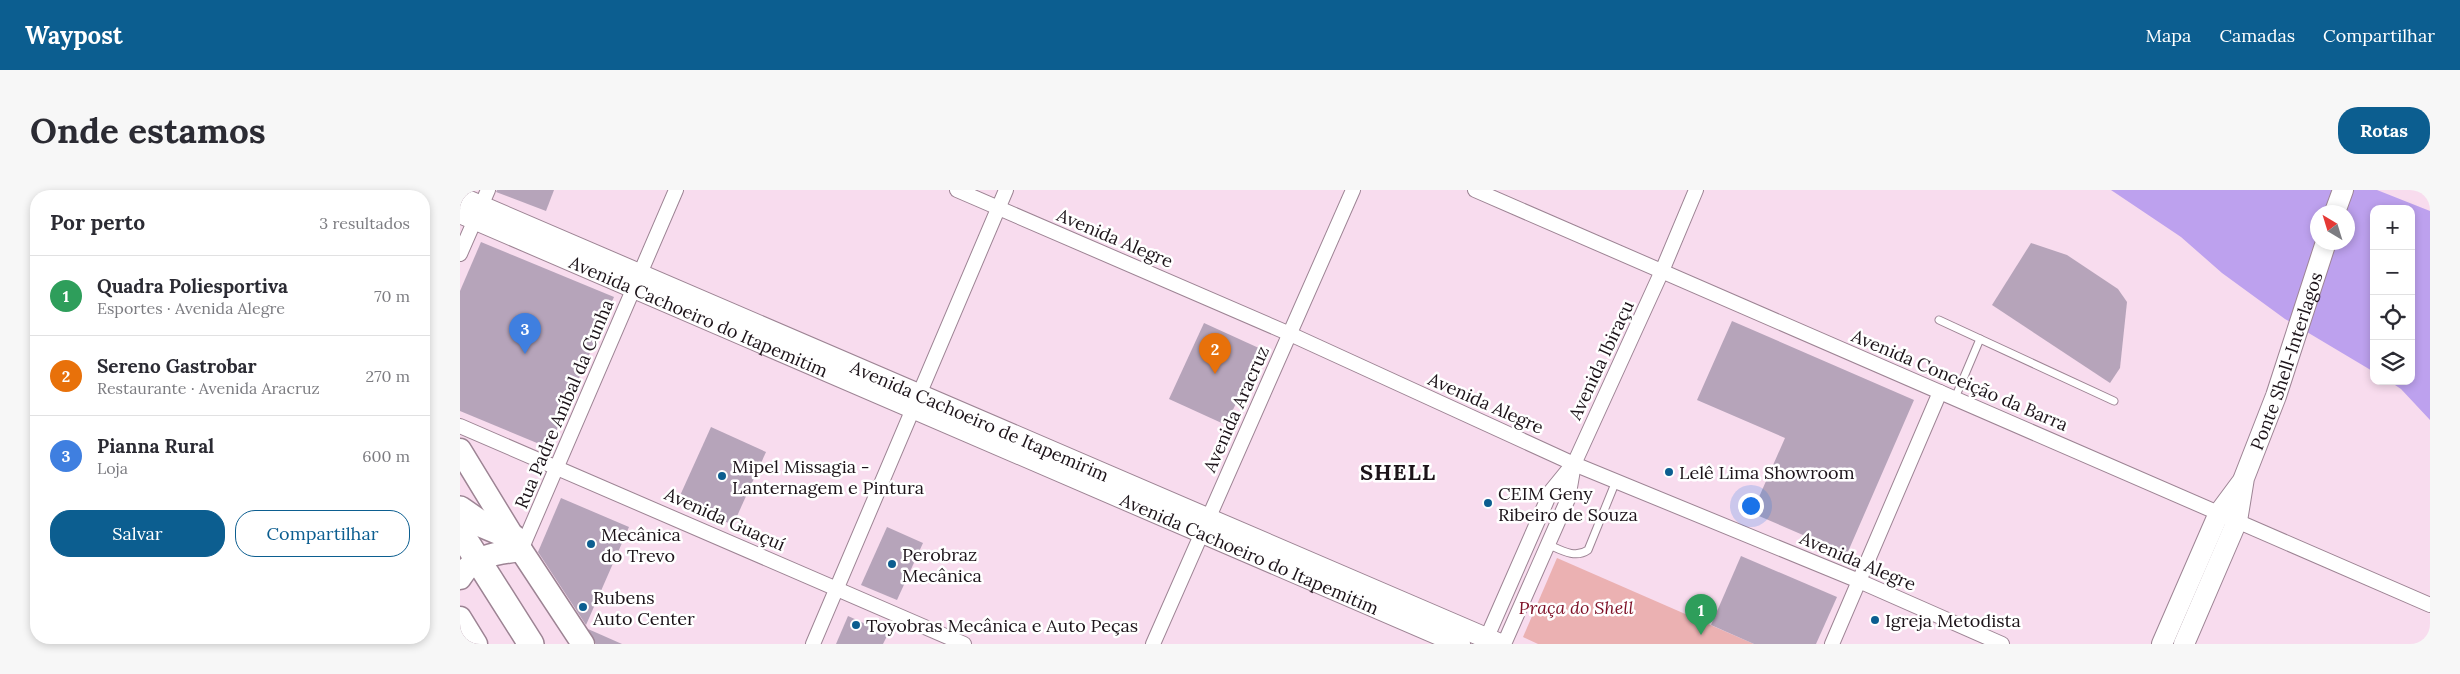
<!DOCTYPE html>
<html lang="pt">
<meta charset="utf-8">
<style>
body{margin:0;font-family:Lora,serif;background:#f7f7f7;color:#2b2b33}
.controls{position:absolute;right:15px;top:15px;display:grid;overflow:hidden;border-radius:10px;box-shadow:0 2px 8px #0003}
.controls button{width:45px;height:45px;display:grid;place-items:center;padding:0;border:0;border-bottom:1px solid #e1e1e2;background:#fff;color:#2b2b33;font:25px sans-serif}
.compass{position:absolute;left:1850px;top:15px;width:45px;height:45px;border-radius:50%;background:#fff;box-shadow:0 2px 8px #0003;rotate:322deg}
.you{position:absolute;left:1290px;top:315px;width:18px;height:18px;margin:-12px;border:4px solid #fff;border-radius:50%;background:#1a73e8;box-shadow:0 0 0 8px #1a73e833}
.badge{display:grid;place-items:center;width:32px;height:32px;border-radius:50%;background:#0c5e90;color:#fff;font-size:16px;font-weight:700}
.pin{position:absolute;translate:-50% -41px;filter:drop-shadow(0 1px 2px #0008)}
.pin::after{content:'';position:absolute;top:26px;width:18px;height:15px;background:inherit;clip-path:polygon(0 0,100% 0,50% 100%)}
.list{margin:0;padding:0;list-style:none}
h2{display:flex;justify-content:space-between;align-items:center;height:65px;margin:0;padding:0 20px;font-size:21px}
h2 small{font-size:16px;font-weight:400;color:#7c7c81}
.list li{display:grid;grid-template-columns:32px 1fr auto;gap:15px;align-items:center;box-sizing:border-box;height:80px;padding:0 20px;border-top:1px solid #e1e1e2}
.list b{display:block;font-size:19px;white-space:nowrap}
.list p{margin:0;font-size:16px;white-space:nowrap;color:#7c7c81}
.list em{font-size:16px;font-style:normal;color:#7c7c81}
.actions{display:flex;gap:10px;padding:15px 20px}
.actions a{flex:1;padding:11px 0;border:1px solid #0c5e90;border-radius:20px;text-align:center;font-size:18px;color:#0c5e90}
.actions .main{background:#0c5e90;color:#fff}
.icon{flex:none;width:28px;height:28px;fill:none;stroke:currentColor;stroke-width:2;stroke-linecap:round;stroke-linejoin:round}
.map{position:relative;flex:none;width:1970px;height:454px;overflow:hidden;border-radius:20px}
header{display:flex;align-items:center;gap:30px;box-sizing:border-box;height:70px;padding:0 25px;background:#0c5e90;color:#fff}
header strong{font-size:24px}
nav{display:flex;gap:28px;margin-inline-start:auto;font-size:18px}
.intro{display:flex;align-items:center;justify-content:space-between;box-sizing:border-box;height:120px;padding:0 30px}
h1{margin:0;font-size:35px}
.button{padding:12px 22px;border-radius:20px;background:#0c5e90;color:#fff;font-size:18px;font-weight:700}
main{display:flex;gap:30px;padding:0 30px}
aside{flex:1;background:#fff;border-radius:20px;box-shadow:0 2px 8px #0003}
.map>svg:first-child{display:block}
</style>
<header>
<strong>Waypost</strong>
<nav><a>Mapa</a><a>Camadas</a><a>Compartilhar</a></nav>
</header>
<div class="intro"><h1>Onde estamos</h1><a class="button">Rotas</a></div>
<main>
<aside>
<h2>Por perto<small>3 resultados</small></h2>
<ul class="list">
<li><span class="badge" style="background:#2e9e5b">1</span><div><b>Quadra Poliesportiva</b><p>Esportes · Avenida Alegre</p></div><em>70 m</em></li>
<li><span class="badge" style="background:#e8710a">2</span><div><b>Sereno Gastrobar</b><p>Restaurante · Avenida Aracruz</p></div><em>270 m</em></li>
<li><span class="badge" style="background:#3f7fe0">3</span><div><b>Pianna Rural</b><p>Loja</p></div><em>600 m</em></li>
</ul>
<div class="actions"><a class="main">Salvar</a><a>Compartilhar</a></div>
</aside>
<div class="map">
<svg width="1970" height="454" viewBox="0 0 1970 454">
<rect width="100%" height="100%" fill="#f8dcee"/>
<path fill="#ebb1b2" d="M1097,368l197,86h-216l-15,-7z"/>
<path fill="#bda1ee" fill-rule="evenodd" d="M1651,0h266l53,21v209l-29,-31 -12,-8h22v-172h-37v163l-89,-53 -63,-46 -41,-36zM1858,22h30v30h-30z"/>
<g fill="#b6a4ba">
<path d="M37,0h57l-8,21 -50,-19z"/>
<path d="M21,52l133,55 -65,151 -89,-37v-120z"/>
<path d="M1571,53l36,12 51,34 9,13 -7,66 -10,15 -118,-78z"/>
<path d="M1272,131l182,79 -67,154 -95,-41 33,-75 -88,-38z"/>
<path d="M744,133l57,26 -35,76 -57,-26z"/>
<path d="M251,237l55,25 -33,73 -55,-25z"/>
<path d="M101,308l68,29 -43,98 -48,-73z"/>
<path d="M427,337l36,16 -26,57 -36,-15z"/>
<path d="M1281,366l96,41 -21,47h-62l-43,-19z"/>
<path d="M388,426l40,18 -5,10h-47z"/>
<path d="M128,439l34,15h-26z"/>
</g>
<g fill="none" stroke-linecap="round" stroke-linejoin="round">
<defs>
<g id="lane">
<path d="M1479,130l175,81"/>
<path d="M1495,208l25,-59"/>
<path d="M1087,354c14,6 28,15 41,6l28,-69"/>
</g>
<g id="street">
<path d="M497,0l333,144 284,130 285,117 143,63"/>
<path d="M1015,0l955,415"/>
<path d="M0,64l28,-64"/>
<path d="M0,236l504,218"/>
<path d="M61,360l155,-360"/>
<path d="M353,454l193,-454"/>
<path d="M693,454l200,-454"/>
<path d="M1024,454l67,-153 22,-27"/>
<path d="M1044,454l64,-145 6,-35 88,-193 34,-81"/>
<path d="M1372,454l108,-252"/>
</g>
<g id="secondary">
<path id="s1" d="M0,7l1040,447"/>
<path d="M1875,22l8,-22"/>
<path id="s2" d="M0,23l1000,431"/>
<path d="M1702,454l57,-131 23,-31"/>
<path id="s3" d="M1724,454l53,-123 7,-43 32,-82 50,-154"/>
</g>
<g id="primary">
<path d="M0,260l61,100 62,94"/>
<path d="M0,388c13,-23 38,-25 61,-28"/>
<path d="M0,428l16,26"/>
</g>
<g id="highway">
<path d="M0,319l23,16 31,13"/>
<path d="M0,342l71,112"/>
</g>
</defs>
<use href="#lane" stroke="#9d8494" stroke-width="9"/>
<use href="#street" stroke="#9d8494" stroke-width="16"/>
<use href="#secondary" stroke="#9d8494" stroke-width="22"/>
<use href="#primary" stroke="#9d8494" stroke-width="25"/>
<use href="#highway" stroke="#9d8494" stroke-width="28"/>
<use href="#lane" stroke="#fff" stroke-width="7"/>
<use href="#street" stroke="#fff" stroke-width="14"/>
<use href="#secondary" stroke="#fff" stroke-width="20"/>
<use href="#primary" stroke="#fff" stroke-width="22"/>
<use href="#highway" stroke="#fff" stroke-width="25"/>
</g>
<g fill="#0c5e90" stroke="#fff" stroke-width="2">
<circle cx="1209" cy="282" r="5"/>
<circle cx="262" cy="286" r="5"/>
<circle cx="1028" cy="313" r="5"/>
<circle cx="131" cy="354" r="5"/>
<circle cx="432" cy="374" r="5"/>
<circle cx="123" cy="417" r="5"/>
<circle cx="1415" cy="430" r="5"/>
<circle cx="396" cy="435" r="5"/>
</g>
<g text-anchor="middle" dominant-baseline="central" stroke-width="5" stroke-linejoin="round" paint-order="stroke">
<g font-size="18" fill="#1c1319" stroke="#fff">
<text transform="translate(655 48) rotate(23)">Avenida Alegre</text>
<text stroke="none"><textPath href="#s2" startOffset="260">Avenida Cachoeiro do Itapemitim</textPath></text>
<text transform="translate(1141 170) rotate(-65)">Avenida Ibiraçu</text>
<text stroke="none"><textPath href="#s3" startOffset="302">Ponte Shell-Interlagos</textPath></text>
<text transform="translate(1500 190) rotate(23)">Avenida Conceição da Barra</text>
<text transform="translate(1026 213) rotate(24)">Avenida Alegre</text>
<text transform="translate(104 214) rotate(-67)">Rua Padre Aníbal da Cunha</text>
<text transform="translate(776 219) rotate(-66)">Avenida Aracruz</text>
<text stroke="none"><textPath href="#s1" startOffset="566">Avenida Cachoeiro de Itapemirim</textPath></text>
<text transform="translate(265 329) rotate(24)">Avenida Guaçuí</text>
<text stroke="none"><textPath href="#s2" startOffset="860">Avenida Cachoeiro do Itapemitim</textPath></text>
<text transform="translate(1398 371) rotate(23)">Avenida Alegre</text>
</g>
<g font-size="18" fill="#1c1319" stroke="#fff" text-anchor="start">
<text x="272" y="276">Mipel Missagia -<tspan x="272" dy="21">Lanternagem e Pintura</tspan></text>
<text x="1219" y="282">Lelê Lima Showroom</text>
<text x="1038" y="303">CEIM Geny<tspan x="1038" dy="21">Ribeiro de Souza</tspan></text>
<text x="141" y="344">Mecânica<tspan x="141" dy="21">do Trevo</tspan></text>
<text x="442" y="364">Perobraz<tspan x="442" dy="21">Mecânica</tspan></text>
<text x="133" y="407">Rubens<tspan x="133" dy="21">Auto Center</tspan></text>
<text x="1425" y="430">Igreja Metodista</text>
<text x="406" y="435">Toyobras Mecânica e Auto Peças</text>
</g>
<g font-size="18" font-style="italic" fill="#7e1127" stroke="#fff">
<text x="1116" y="417">Praça do Shell</text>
</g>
<g font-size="22" font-weight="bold" letter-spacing="1" fill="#1c1319" stroke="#fff">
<text x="938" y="282">SHELL</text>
</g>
</g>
</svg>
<div class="controls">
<button>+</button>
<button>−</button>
<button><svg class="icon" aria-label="locate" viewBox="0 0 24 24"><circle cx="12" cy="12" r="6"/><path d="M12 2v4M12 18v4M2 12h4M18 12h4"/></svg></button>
<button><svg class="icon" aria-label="layers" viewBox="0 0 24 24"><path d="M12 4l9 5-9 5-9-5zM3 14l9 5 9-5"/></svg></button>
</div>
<svg class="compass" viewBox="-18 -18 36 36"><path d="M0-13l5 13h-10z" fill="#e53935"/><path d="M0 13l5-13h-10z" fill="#7c7c81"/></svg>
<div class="you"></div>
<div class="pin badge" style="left:1241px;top:445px;background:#2e9e5b">1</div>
<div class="pin badge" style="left:755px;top:184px;background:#e8710a">2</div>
<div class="pin badge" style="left:65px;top:164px;background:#3f7fe0">3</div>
</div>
</main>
